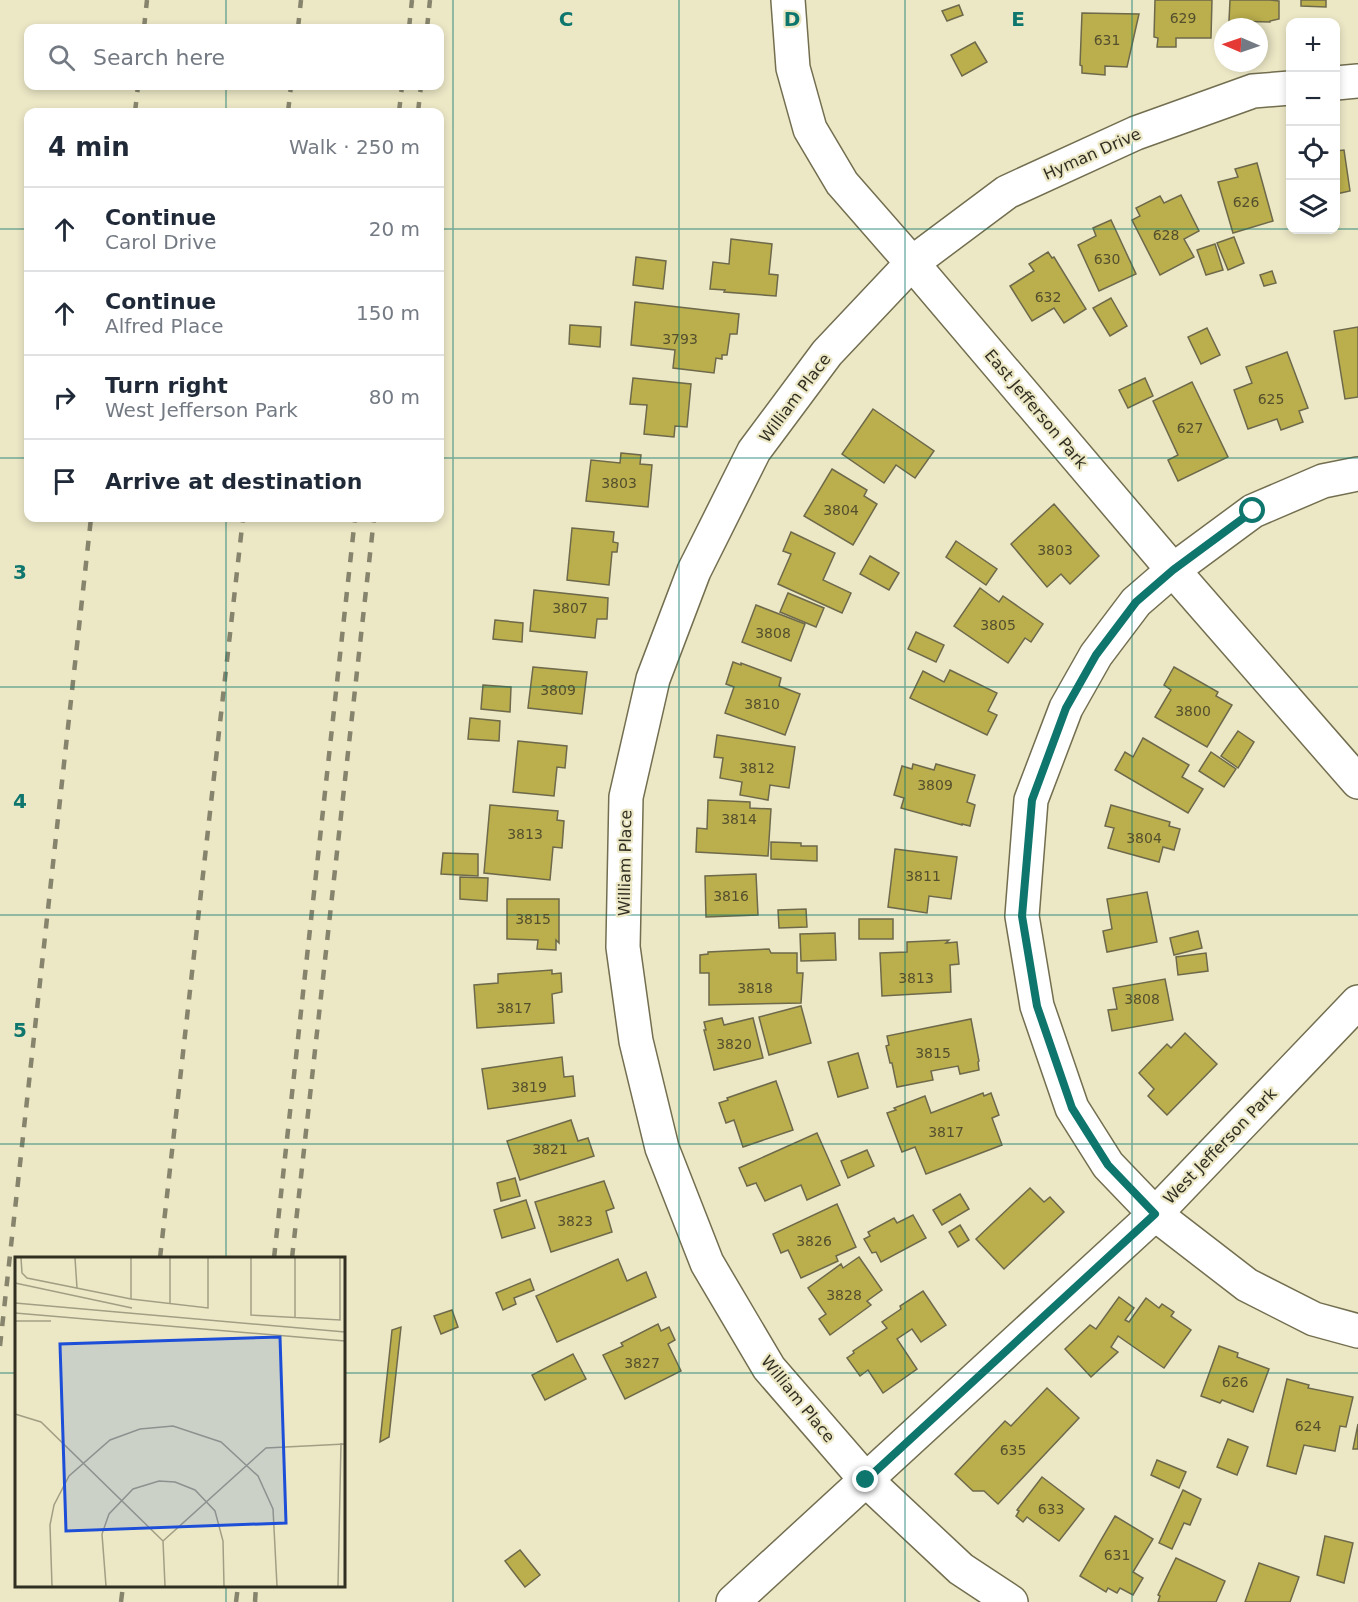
<!DOCTYPE html>
<meta charset="utf-8">
<style>
body{margin:0;font-family:"DejaVu Sans",sans-serif;background:#f2f2f3;color:#1f2937}
.controls{position:absolute;right:18px;top:18px;display:grid;overflow:hidden;border-radius:12px;box-shadow:0 3px 9px #0003}
.controls button{width:54px;height:54px;display:grid;place-items:center;padding:0;border:0;border-bottom:2px solid #e0e1e3;background:#fff;color:#1f2937;font:30px sans-serif}
.compass{position:absolute;left:1214px;top:18px;width:54px;height:54px;border-radius:50%;background:#fff;box-shadow:0 3px 9px #0003;rotate:272deg}
.stop{position:absolute;width:18px;height:18px;margin:-14px;border:4px solid #0f766e;border-radius:50%;background:#fff}
.stop.end{background:#0f766e;border-color:#fff;box-shadow:0 2px 6px #0008}
.list{margin:0;padding:0;list-style:none}
h2{display:flex;justify-content:space-between;align-items:center;height:78px;margin:0;padding:0 24px;font-size:26px}
h2 small{font-size:20px;font-weight:400;color:#747a83}
.list li{display:grid;grid-template-columns:39px 1fr auto;gap:18px;align-items:center;box-sizing:border-box;height:84px;padding:0 24px;border-top:2px solid #e0e1e3}
.list b{display:block;font-size:22px;white-space:nowrap}
.list p{margin:0;font-size:20px;white-space:nowrap;color:#747a83}
.list em{font-size:20px;font-style:normal;color:#747a83}
.icon{flex:none;width:33px;height:33px;fill:none;stroke:currentColor;stroke-width:2;stroke-linecap:round;stroke-linejoin:round}
.map{position:relative;flex:none;width:1358px;height:1602px;overflow:hidden}
.search{position:absolute;background:#fff;box-shadow:0 3px 9px #0003;left:24px;top:24px;width:420px;height:66px;display:flex;align-items:center;gap:15px;box-sizing:border-box;padding:0 21px;border-radius:12px;color:#747a83;font-size:22px}
.panel{position:absolute;background:#fff;box-shadow:0 3px 9px #0003;left:24px;top:108px;width:420px;height:414px;border-radius:12px}
.map>svg:first-child{display:block}
</style>
<div class="map">
<svg width="1358" height="1602" viewBox="0 0 1358 1602">
<rect width="100%" height="100%" fill="#ece8c6"/>
<g fill="#bbaf4d" stroke="#6d694a" stroke-width="1.5">
<path d="M1155,0h57l-1,38h-35v9h-19l1,-9 -4,-1z"/>
<path d="M1230,0h40l9,1v18l-9,2v1l-41,-1z"/>
<path d="M1301,0h25v7l-25,-1z"/>
<path d="M959,5l4,10 -16,6 -5,-10z"/>
<path d="M1082,13l57,1 -12,53 -22,-1v9l-23,-2v-7l-2,-1z"/>
<path d="M975,42l12,20 -25,14 -11,-21z"/>
<path d="M1344,150l6,41 -14,3v-43z"/>
<path d="M1257,163l16,58 -40,12 -15,-51 20,-5 -3,-8z"/>
<path d="M1181,195l18,36 -15,8 10,18 -34,18 -28,-55 8,-4 -4,-8 24,-12 4,7z"/>
<path d="M1111,220l25,54 -37,17 -21,-46 18,-9 -3,-8z"/>
<path d="M1234,237l10,26 -16,7 -11,-27z"/>
<path d="M731,239l41,5 -3,30 9,1 -2,21 -52,-4 1,-2 -15,-1 3,-27 16,2z"/>
<path d="M1215,244l8,26 -17,5 -9,-25z"/>
<path d="M1048,252l4,6 2,-1 32,52 -22,14 -10,-15 -22,13 -22,-35 24,-15 -5,-7z"/>
<path d="M636,257l30,4 -3,28 -30,-4z"/>
<path d="M1272,271l4,12 -12,3 -4,-11z"/>
<path d="M1111,298l16,28 -17,10 -17,-28z"/>
<path d="M635,302l104,12 -2,20h-7l-3,21h-5v4l-6,-1 -2,15 -41,-5 2,-18 -44,-5z"/>
<path d="M570,325l31,2 -1,20 -31,-3z"/>
<path d="M1358,327v70l-13,2 -11,-68z"/>
<path d="M1207,328l13,27 -19,9 -13,-27z"/>
<path d="M1287,352l21,56 -9,3 4,11 -22,8 -4,-11 -29,10 -14,-39 18,-7 -6,-16z"/>
<path d="M633,378l58,6 -4,43 -12,-1 -1,11 -30,-3 3,-29 -17,-1z"/>
<path d="M1145,378l8,18 -25,12 -9,-18z"/>
<path d="M1192,382l36,75 -50,24 -10,-21 10,-5 -25,-54z"/>
<path d="M873,409l61,42 -19,27 -19,-13 -12,18 -42,-29z"/>
<path d="M621,453l20,2 -1,9 12,1 -4,42 -62,-6 5,-41 29,3z"/>
<path d="M832,469l35,21 -3,6 13,8 -24,41 -49,-29z"/>
<path d="M1054,504l45,52 -29,28 -9,-10 -14,13 -36,-43z"/>
<path d="M572,528l42,4 -1,10 5,1 -1,9h-5l-3,33 -42,-5z"/>
<path d="M791,532l44,21 -12,27 28,13 -9,20 -64,-29 13,-30 -8,-3z"/>
<path d="M956,541l41,28 -11,16 -40,-28z"/>
<path d="M870,556l29,17 -10,17 -29,-16z"/>
<path d="M980,588l19,14 4,-6 40,28 -12,18 -6,-4 -17,25 -54,-37z"/>
<path d="M534,590l74,8 -1,21h-10l-2,19 -65,-7z"/>
<path d="M788,593l36,15 -8,19 -36,-15z"/>
<path d="M756,605l49,19 -14,37 -49,-19z"/>
<path d="M495,620l28,3 -1,19 -29,-3z"/>
<path d="M916,632l28,13 -8,17 -28,-13z"/>
<path d="M733,662l8,3v-2l40,15 -2,8 21,8 -15,41 -60,-22 9,-26 -8,-3z"/>
<path d="M533,667l54,5 -5,42 -54,-6z"/>
<path d="M1174,667l44,25 -2,4 16,9 -25,42 -52,-30 16,-27 -7,-5z"/>
<path d="M950,670l47,23 -9,18 9,4 -10,20 -77,-37 13,-27 21,11z"/>
<path d="M483,685l28,2 -1,25 -29,-3z"/>
<path d="M470,718l30,3 -1,20 -31,-2z"/>
<path d="M1238,731l16,11 -16,26 -17,-12z"/>
<path d="M717,735l78,12 -6,41 -19,-3 -2,15 -28,-5 2,-13 -22,-4 3,-20 -9,-1z"/>
<path d="M1143,738l46,27 -7,12 21,12 -15,24 -73,-43 10,-18 8,5z"/>
<path d="M518,741l49,5 -2,22 -8,-1 -3,29 -41,-4z"/>
<path d="M1211,752l25,17 -12,18 -25,-16z"/>
<path d="M913,764l21,6 2,-6 39,11 -8,27 8,3 -5,21 -8,-2v1l-61,-17 3,-10 -10,-3 8,-29 10,3z"/>
<path d="M708,800l42,2v6l21,1 -3,47 -72,-4 1,-24 10,1z"/>
<path d="M490,805l68,6 -1,9 7,1 -2,27 -9,-1 -3,33 -66,-7z"/>
<path d="M1111,805l59,17 -1,4 11,3 -6,21 -11,-3 -4,15 -51,-14 6,-20 -9,-2z"/>
<path d="M771,842l30,1v3h16v15l-46,-2z"/>
<path d="M895,849l62,8 -6,42 -22,-3 -2,17 -39,-6z"/>
<path d="M443,853l35,1v22l-37,-2z"/>
<path d="M756,874l2,41 -52,2 -1,-41z"/>
<path d="M460,877l28,1 -1,23 -27,-2z"/>
<path d="M1147,892l10,50 -50,10 -4,-21 9,-2 -5,-30z"/>
<path d="M507,899h52v44l-3,-3v10l-19,-1 1,-9 -31,-1z"/>
<path d="M806,909l1,18 -28,1 -1,-18z"/>
<rect x="859" y="919" width="34" height="20"/>
<path d="M1198,931l4,17 -28,7 -4,-17z"/>
<path d="M835,933l1,27 -35,1 -1,-27z"/>
<path d="M949,940l-3,3 11,-1 2,22 -9,1 1,27 -69,4 -2,-43 27,-1v-10z"/>
<path d="M769,949l2,4h26v20h6l-2,30 -92,2v-32h-9v-18l8,-1v-2z"/>
<path d="M1206,953l2,18 -30,4 -2,-18z"/>
<path d="M552,970v4l9,-1 1,19 -10,2 2,29 -77,5 -3,-43 24,-2v-9z"/>
<path d="M1165,979l8,41 -61,11 -4,-21 9,-1 -4,-21z"/>
<path d="M801,1006l10,37 -42,12 -10,-38z"/>
<path d="M722,1018l2,7 29,-7 10,40 -49,12 -10,-40h2l-2,-8z"/>
<path d="M971,1019l8,42 -1,1 1,8 -19,4 -2,-8 -27,5 2,9 -36,7 -5,-24h-2l-4,-17 3,-1 -2,-9z"/>
<path d="M1185,1033l32,31 -50,51 -19,-19 6,-7 -15,-16 28,-29 4,4z"/>
<path d="M858,1053l10,35 -30,9 -10,-35z"/>
<path d="M562,1057l2,20 9,-1 2,20 -87,13 -6,-40z"/>
<path d="M776,1081l17,49 -50,17 -9,-27 -8,3 -7,-20 9,-3 -1,-2z"/>
<path d="M983,1093l1,3 7,-3 8,22 -7,3 10,27 -76,29 -11,-27 -13,5 -15,-39 9,-3 -2,-2 31,-12 6,17z"/>
<path d="M571,1120l7,21 10,-3 6,18 -74,24 -13,-39z"/>
<path d="M817,1133l23,52 -33,15 -6,-15 -36,16 -9,-18 -9,3 -8,-18z"/>
<path d="M867,1150l7,16 -26,12 -7,-17z"/>
<path d="M515,1178l5,18 -19,5 -4,-18z"/>
<path d="M604,1181l10,27 -8,3 6,21 -61,20 -16,-50z"/>
<path d="M1030,1188l14,14 6,-5 14,15 -60,57 -28,-30z"/>
<path d="M960,1194l9,15 -27,16 -9,-15z"/>
<path d="M526,1200l9,28 -33,10 -8,-28z"/>
<path d="M837,1204l19,43 -20,9 2,5 -37,17 -13,-28 -7,3 -8,-19z"/>
<path d="M913,1215l13,23 -45,24 -5,-10 -4,1 -8,-14 6,-3 -2,-4 26,-14 3,5z"/>
<path d="M960,1225l9,15 -11,7 -9,-15z"/>
<path d="M859,1257l23,33 -15,11 4,4 -41,30 -11,-16 7,-5 -18,-26 33,-24 2,4z"/>
<path d="M618,1259l9,22 19,-9 10,25 -99,45 -21,-46z"/>
<path d="M530,1279l4,11 -20,8 2,6 -13,6 -7,-17z"/>
<path d="M923,1291l23,34 -25,17 -9,-13 -15,10 20,30 -34,24 -15,-23 -8,6 -13,-18 7,-5 -1,-2 34,-23 -5,-6 19,-13 -1,-3z"/>
<path d="M1119,1297l15,11 -9,12 4,2 17,-24 13,10 3,-4 12,8 -3,4 20,14 -27,38 -46,-32 -7,11 7,5 -27,25 -26,-28 25,-24 6,4z"/>
<path d="M452,1310l6,17 -17,7 -7,-18z"/>
<path d="M658,1324l3,7 8,-4 6,13 -7,4 13,27 -56,28 -22,-44 20,-9 -2,-3z"/>
<path d="M401,1327l-12,110 -9,5 12,-112z"/>
<path d="M1219,1346l19,7 -1,4 32,12 -16,43 -31,-12 -2,3 -19,-7z"/>
<path d="M573,1354l13,25 -41,21 -13,-25z"/>
<path d="M1287,1379l22,6 -1,3 45,9 -7,30 -6,-1 -5,25 -31,-6 -8,29 -29,-8z"/>
<path d="M1047,1388l32,30 -81,86 -14,-13h-11l-18,-17 50,-53 6,5z"/>
<path d="M1358,1424v25h-5z"/>
<path d="M1228,1439l20,8 -11,28 -20,-8z"/>
<path d="M1157,1460l29,12 -7,16 -28,-13z"/>
<path d="M1042,1477l42,32 -25,32 -32,-24 -4,5 -7,-6 3,-5 -2,-1z"/>
<path d="M1183,1490l18,9 -11,26 -6,-2 -12,26 -13,-6z"/>
<path d="M1115,1516l38,23 -20,33 10,6 -10,17 -13,-7 -3,5 -9,-5 -2,4 -26,-16z"/>
<path d="M1325,1536l28,7 -9,40 -27,-8z"/>
<path d="M520,1550l20,25 -15,12 -20,-26z"/>
<path d="M1176,1558l49,23 -9,21h-58l2,-6 -2,-1z"/>
<path d="M1259,1563l40,14 -9,25h-45z"/>
</g>
<g fill="none" stroke-linecap="round" stroke-linejoin="round">
<defs>
<g id="minor">
<path d="M788,0l5,68 17,61 32,54 70,80 261,307 185,212"/>
<path d="M1336,83l22,-2"/>
<path d="M1358,474l-35,7 -70,30 -80,59 -37,32 -40,53 -30,53 -35,92 -9,116 15,90 35,102 36,57 47,49 92,71 67,34 44,12"/>
<path d="M733,1602l422,-388 203,-212"/>
<path d="M1011,1602l-50,-33 -95,-89 -97,-112 -62,-105 -45,-115 -26,-107 -13,-94 3,-150 27,-118 41,-108 60,-120 73,-98 85,-90 95,-71 129,-59 117,-42 37,-3"/>
</g>
</defs>
<use href="#minor" stroke="#726e4f" stroke-width="36"/>
<use href="#minor" stroke="#fff" stroke-width="33"/>
<g stroke="#87846d" stroke-width="4.5" stroke-dasharray="10 10" stroke-linecap="butt">
<path d="M144,28l3,-28"/>
<path d="M298,28l3,-28"/>
<path d="M409,28l3,-28"/>
<path d="M427,28l3,-28"/>
<path d="M135,112l3,-26"/>
<path d="M288,112l3,-26"/>
<path d="M399,112l3,-26"/>
<path d="M418,112l3,-26"/>
<path d="M160,1258l83,-740"/>
<path d="M274,1258l81,-740"/>
<path d="M292,1258l82,-740"/>
<path d="M0,1346l91,-828"/>
<path d="M121,1602l2,-16"/>
<path d="M236,1602l2,-16"/>
<path d="M255,1602l1,-16"/>
</g>
</g>
<g fill="none" stroke-linecap="round" stroke-linejoin="round">
<path stroke="#0f766e" stroke-width="8" d="M866,1480l289,-266 -47,-49 -36,-57 -35,-102 -15,-90 10,-116 34,-92 30,-53 40,-53 37,-32 80,-59"/>
</g>
<path fill="none" stroke="#0f766e" stroke-width="1.5" stroke-opacity="0.55" d="M226,0v28M453,0v1602M679,0v1602M905,0v1602M1132,0v1602M226,86v26M0,229h28M440,229h850M1336,229h22M0,458h28M440,458h918M226,518v740M0,687h1358M0,915h1358M0,1144h1358M0,1373h16M344,1373h1014M226,1586v16"/>
<g text-anchor="middle" dominant-baseline="central" stroke-width="4.5" stroke-linejoin="round" paint-order="stroke">
<g font-size="14" fill="#544f2d">
<text x="1183" y="18">629</text>
<text x="1107" y="40">631</text>
<text x="1246" y="202">626</text>
<text x="1166" y="235">628</text>
<text x="1107" y="259">630</text>
<text x="1048" y="297">632</text>
<text x="680" y="339">3793</text>
<text x="1271" y="399">625</text>
<text x="1190" y="428">627</text>
<text x="619" y="483">3803</text>
<text x="841" y="510">3804</text>
<text x="1055" y="550">3803</text>
<text x="570" y="608">3807</text>
<text x="998" y="625">3805</text>
<text x="773" y="633">3808</text>
<text x="558" y="690">3809</text>
<text x="762" y="704">3810</text>
<text x="1193" y="711">3800</text>
<text x="757" y="768">3812</text>
<text x="935" y="785">3809</text>
<text x="739" y="819">3814</text>
<text x="525" y="834">3813</text>
<text x="1144" y="838">3804</text>
<text x="923" y="876">3811</text>
<text x="731" y="896">3816</text>
<text x="533" y="919">3815</text>
<text x="916" y="978">3813</text>
<text x="755" y="988">3818</text>
<text x="1142" y="999">3808</text>
<text x="514" y="1008">3817</text>
<text x="734" y="1044">3820</text>
<text x="933" y="1053">3815</text>
<text x="529" y="1087">3819</text>
<text x="946" y="1132">3817</text>
<text x="550" y="1149">3821</text>
<text x="575" y="1221">3823</text>
<text x="814" y="1241">3826</text>
<text x="844" y="1295">3828</text>
<text x="642" y="1363">3827</text>
<text x="1235" y="1382">626</text>
<text x="1308" y="1426">624</text>
<text x="1013" y="1450">635</text>
<text x="1051" y="1509">633</text>
<text x="1117" y="1555">631</text>
</g>
<g font-size="16" fill="#312f22" stroke="#ece8c6">
<text transform="translate(1092 154) rotate(-24)">Hyman Drive</text>
<text transform="translate(795 398) rotate(-53)">William Place</text>
<text transform="translate(1036 409) rotate(50)">East Jefferson Park</text>
<text transform="translate(625 863) rotate(-89)">William Place</text>
<text transform="translate(1220 1146) rotate(-46)">West Jefferson Park</text>
<text transform="translate(798 1399) rotate(51)">William Place</text>
</g>
</g>
<g transform="translate(15 1257)">
<rect width="330" height="330" fill="#ece8c6"/>
<path fill="none" stroke="#a19e84" stroke-width="1.5" d="M6,1l1,15 5,5 104,21 77,9v-50M60,1l2,30M116,1v41M155,1v46M236,1v57l89,5v-62M0,26l117,25M0,46l330,29M0,56l330,28M280,61v-60M0,64h36M0,157l26,8 122,119M148,284l103,-93 79,-4M148,284l2,45M37,329l-2,-61 4,-20 15,-29 41,-36 30,-11 33,-3 48,16 37,34 15,33 4,77M91,329l-4,-52 7,-20 24,-25 26,-8 16,1 20,8 20,21 8,30 1,45M323,329l3,-143"/>
<path fill="#1d4ed8" fill-opacity="0.15" stroke="#1d4ed8" stroke-width="3" d="M265,80l6,186 -220,8 -6,-187z"/>
<rect width="330" height="330" fill="none" stroke="#312f22" stroke-width="3"/>
</g>
<g font-size="20" text-anchor="middle" font-weight="bold" fill="#0f766e" stroke="#ece8c6" stroke-width="4.5" stroke-linejoin="round" paint-order="stroke">
<text x="566" y="26">C</text>
<text x="792" y="26">D</text>
<text x="1018" y="26">E</text>
<text x="20" y="579">3</text>
<text x="20" y="808">4</text>
<text x="20" y="1037">5</text>
</g>
</svg>
<div class="controls">
<button>+</button>
<button>−</button>
<button><svg class="icon" aria-label="locate" viewBox="0 0 24 24"><circle cx="12" cy="12" r="6"/><path d="M12 2v4M12 18v4M2 12h4M18 12h4"/></svg></button>
<button><svg class="icon" aria-label="layers" viewBox="0 0 24 24"><path d="M12 4l9 5-9 5-9-5zM3 14l9 5 9-5"/></svg></button>
</div>
<svg class="compass" viewBox="-18 -18 36 36"><path d="M0-13l5 13h-10z" fill="#e53935"/><path d="M0 13l5-13h-10z" fill="#747a83"/></svg>
<div class="stop" style="left:1253px;top:511px"></div>
<div class="stop end" style="left:866px;top:1480px"></div>
<div class="search"><svg class="icon" aria-label="search" viewBox="0 0 24 24"><circle cx="10" cy="10" r="6"/><path d="M15 15l6 6"/></svg>Search here</div>
<section class="panel">
<h2>4 min<small>Walk · 250 m</small></h2>
<ul class="list">
<li><svg class="icon" aria-label="ahead" viewBox="0 0 24 24"><path d="M12 20V5M6 11l6-6 6 6"/></svg><div><b>Continue</b><p>Carol Drive</p></div><em>20 m</em></li>
<li><svg class="icon" aria-label="ahead" viewBox="0 0 24 24"><path d="M12 20V5M6 11l6-6 6 6"/></svg><div><b>Continue</b><p>Alfred Place</p></div><em>150 m</em></li>
<li><svg class="icon" aria-label="right" viewBox="0 0 24 24"><path d="M7 20v-9h11M14 6l5 5-5 5"/></svg><div><b>Turn right</b><p>West Jefferson Park</p></div><em>80 m</em></li>
<li><svg class="icon" aria-label="arrive" viewBox="0 0 24 24"><path d="M6 21V4h12l-3 4 3 4H6"/></svg><div><b>Arrive at destination</b></div></li>
</ul>
</section>
</div>
